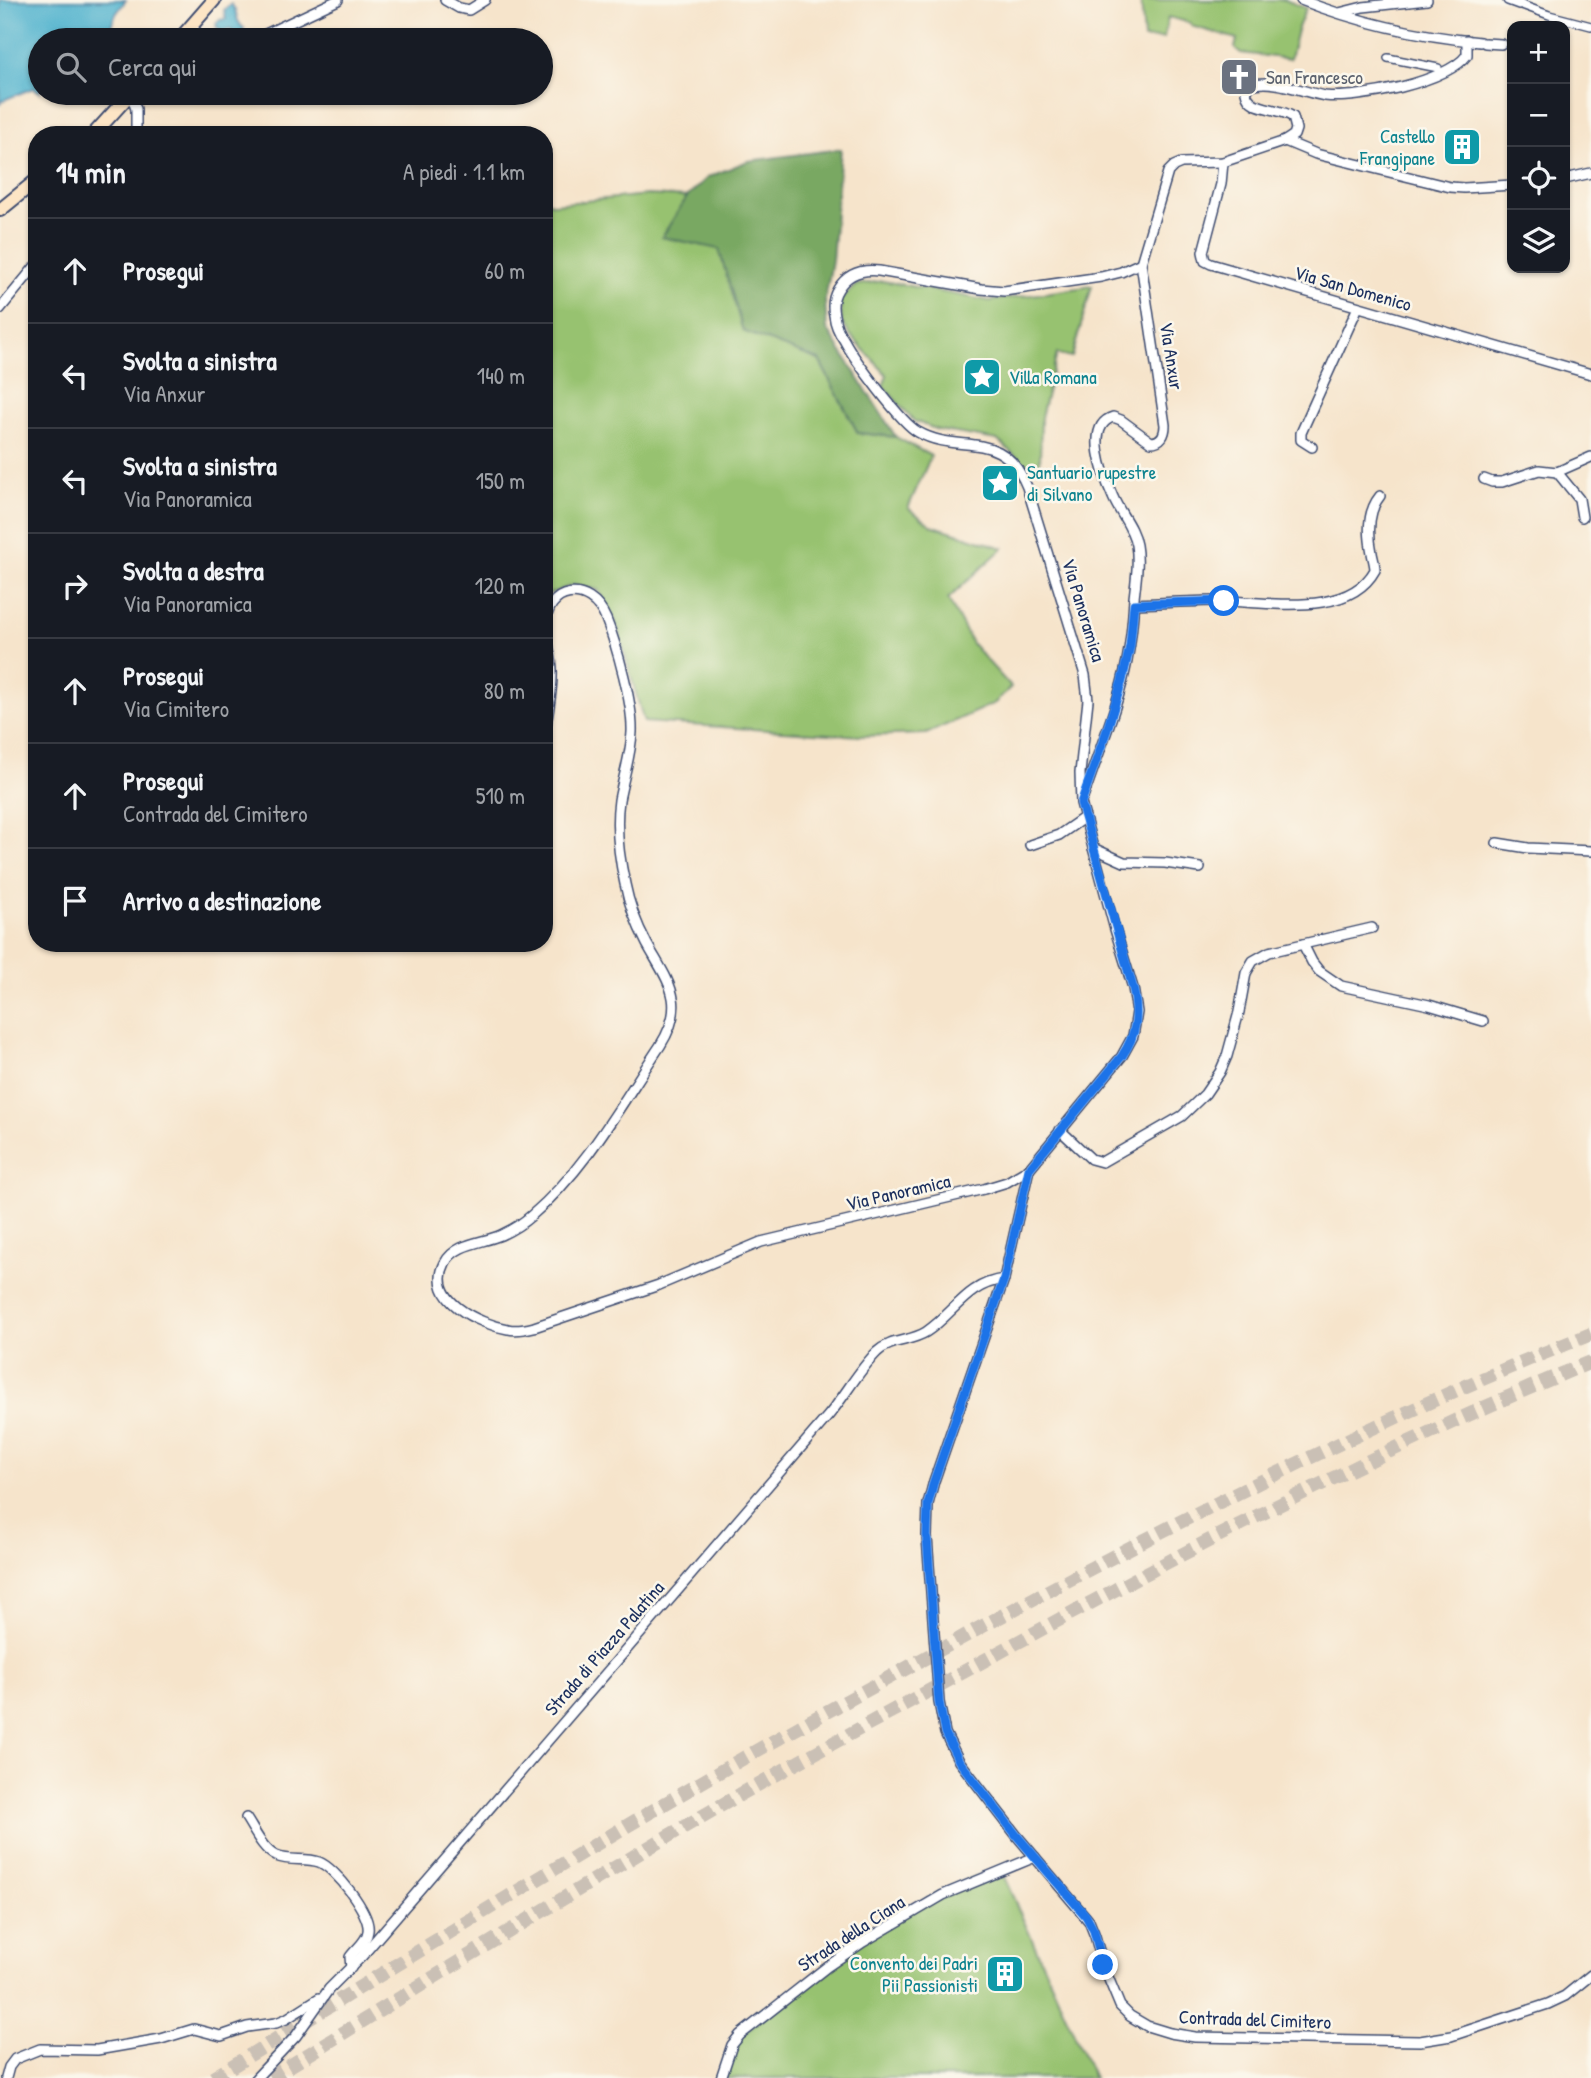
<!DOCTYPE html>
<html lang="it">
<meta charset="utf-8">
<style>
body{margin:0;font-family:"Patrick Hand",sans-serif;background:#242831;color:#f1f3f6}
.controls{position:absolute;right:21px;top:21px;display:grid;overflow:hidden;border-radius:14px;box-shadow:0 2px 5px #0004}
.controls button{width:63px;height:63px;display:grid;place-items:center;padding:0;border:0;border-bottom:2px solid #363941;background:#171b24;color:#f1f3f6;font:35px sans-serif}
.stop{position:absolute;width:21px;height:21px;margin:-16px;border:5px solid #1a73e8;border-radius:50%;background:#fff}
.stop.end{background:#1a73e8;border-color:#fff;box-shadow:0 2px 7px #0008}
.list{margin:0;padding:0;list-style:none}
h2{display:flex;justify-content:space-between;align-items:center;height:91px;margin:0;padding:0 28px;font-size:30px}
h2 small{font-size:23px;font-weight:400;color:#9ea1a6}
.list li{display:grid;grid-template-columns:46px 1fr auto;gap:21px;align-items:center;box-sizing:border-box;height:105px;padding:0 28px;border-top:2px solid #363941}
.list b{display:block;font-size:26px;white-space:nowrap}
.list p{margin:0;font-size:23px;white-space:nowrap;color:#9ea1a6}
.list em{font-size:23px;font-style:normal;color:#9ea1a6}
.icon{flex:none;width:38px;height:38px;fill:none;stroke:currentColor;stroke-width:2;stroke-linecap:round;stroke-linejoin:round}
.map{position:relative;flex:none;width:1591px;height:2078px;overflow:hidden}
.search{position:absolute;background:#171b24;box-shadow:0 2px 5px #0004;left:28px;top:28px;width:525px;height:77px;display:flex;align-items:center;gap:18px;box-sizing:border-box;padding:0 24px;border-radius:38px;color:#9ea1a6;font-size:26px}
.panel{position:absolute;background:#171b24;box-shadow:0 2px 5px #0004;left:28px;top:126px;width:525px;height:826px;border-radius:28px}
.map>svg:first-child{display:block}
</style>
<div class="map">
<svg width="1591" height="2078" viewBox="0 0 1591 2078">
<rect width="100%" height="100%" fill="#fbf7ec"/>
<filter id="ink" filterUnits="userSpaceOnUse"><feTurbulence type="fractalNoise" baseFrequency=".0143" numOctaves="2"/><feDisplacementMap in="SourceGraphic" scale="14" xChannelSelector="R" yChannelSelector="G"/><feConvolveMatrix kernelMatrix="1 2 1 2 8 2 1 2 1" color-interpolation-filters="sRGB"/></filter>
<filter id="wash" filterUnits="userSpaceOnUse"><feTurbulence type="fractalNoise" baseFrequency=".00686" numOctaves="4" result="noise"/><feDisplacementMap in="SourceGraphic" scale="28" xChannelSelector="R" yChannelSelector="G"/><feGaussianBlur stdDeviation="1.57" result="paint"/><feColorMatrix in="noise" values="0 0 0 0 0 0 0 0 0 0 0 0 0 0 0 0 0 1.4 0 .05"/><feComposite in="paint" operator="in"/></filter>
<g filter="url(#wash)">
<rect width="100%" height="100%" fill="#f6e4cb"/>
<g fill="#97c26f" stroke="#597866" stroke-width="2">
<path d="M1141,0h144l21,8 -9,22 -7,29 -49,-6 -6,-5 2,-9 -46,-13v-3l-23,-6 -4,21 -20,1z"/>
<path d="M647,195l40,2 -25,40 57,12 24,82 76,29 39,73 38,4 35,19 -23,52 23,17 72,23 -55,51 25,46 38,42 -16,16 -69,31 -65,2 -217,-14 -29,-102 -17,-30 -25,-5 -29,11v-396l10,4z"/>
<path d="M883,281l107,20 102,-15 -20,71 -15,-3 -16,63 -1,47 -12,7 -10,-13 -21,-18 -59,-10 -24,-9 -31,-35 4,-11 -35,-38 -10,-14 -2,-23 16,-15z"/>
<path d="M1000,1868l94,210h-370l12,-39 109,-89 76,-48 51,-24z"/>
</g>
<path fill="#79a862" stroke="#4a6c60" stroke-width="2" d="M841,149l-9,112 -7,39 2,29 69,108 -38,-4 -39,-73 -76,-29 -24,-82 -57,-12 25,-40 21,-20 40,-16z"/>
<g fill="#4fb2ce" stroke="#357096" stroke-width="2">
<path d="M0,0h126l-10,14 -11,26h-65v52l-7,-4 -32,13 -1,4z"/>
<path d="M231,4c8,8 3,17 13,24l-2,5 -6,3 -3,-2 -2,-5 -9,3 -5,-4 -1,-5 3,-3 7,-1 -2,-9z"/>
</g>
</g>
<g filter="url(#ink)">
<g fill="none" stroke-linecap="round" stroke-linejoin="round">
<g stroke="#cac0b5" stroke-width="14" stroke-dasharray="14 7" stroke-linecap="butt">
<path d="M213,2078c152,-94 304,-188 458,-278 100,-59 202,-113 303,-169 200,-109 405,-213 617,-297"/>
<path d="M270,2078c135,-83 270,-167 407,-247 102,-60 207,-115 310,-172 197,-108 397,-212 604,-297"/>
</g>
<defs>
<g id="pedestrian">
<path d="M1519,4l30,11 42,11"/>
<path d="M1388,58l50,10"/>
</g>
<g id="minor">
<path d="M445,0l14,8 10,2 16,-10"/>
<path d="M1301,0c56,22 118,36 179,42"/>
<path d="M1508,0l11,4"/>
<path d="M1339,13l24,-6 64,-7"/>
<path d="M192,26l10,14"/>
<path d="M253,40l85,-40"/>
<path d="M1485,43l16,1"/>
<path d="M131,94l5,15v26"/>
<path d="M1285,141l31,13 134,33 14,1 48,-3"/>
<path d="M1223,162l-2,22 -18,68 2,9 6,3 380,110"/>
<path d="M1565,179l26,-6"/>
<path d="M0,309l37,-45"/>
<path d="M1312,447l-11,-7v-7l57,-126"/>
<path d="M1557,472l22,27 3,18"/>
<path d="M1484,479l8,3h10l37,-12 18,2 34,-15"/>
<path d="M1134,604c29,-1 57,-3 86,-3 46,0 128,18 155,-31 0,-6 -2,-11 -3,-17 -4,-20 -5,-41 8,-57"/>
<path d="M544,738c3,-22 9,-46 8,-68 0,-14 -6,-28 -6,-42 -2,-41 44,-48 60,-9 11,27 27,85 26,113 -1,23 -9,46 -13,68 -4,28 0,57 6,84 4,21 12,41 22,60 21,38 41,58 13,102 -39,58 -74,123 -128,169 -9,8 -20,15 -31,20 -18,8 -46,8 -56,28 -19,37 34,61 63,66 8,2 18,0 26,-2l125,-42 102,-43 223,-53 23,-7 22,-13 93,-113 11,-20 4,-24 -4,-24 -19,-62 -33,-123 -1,-30 8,-73 -3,-25 -58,-188c-25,-61 -67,-31 -109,-55 -17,-9 -64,-73 -74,-92 -5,-7 -9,-16 -10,-25 -2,-9 -1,-18 4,-26 9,-15 24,-20 41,-18l102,18 23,2 97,-14 20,-5 20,-9"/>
<path d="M1083,798c15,-46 35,-90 44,-137 4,-21 6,-42 7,-63 2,-18 5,-36 2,-53 -3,-18 -16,-31 -23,-48 -9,-20 -29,-71 0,-80l8,3 30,22c10,0 14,-7 14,-17l-24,-162 27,-91 6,-6 7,-3 42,-1 62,-21 9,-6 2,-6 -3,-12c-16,-11 -44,-6 -47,-25l5,-7c23,-7 51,7 74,11 33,4 122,-14 142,-41v-15"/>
<path d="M1497,843l31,5 63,3"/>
<path d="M1030,845l29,-10 26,-18"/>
<path d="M1093,848l31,14 41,1 35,5"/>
<path d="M1303,944l9,18 7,9 22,15 88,19 54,16"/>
<path d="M1060,1130l31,29 11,3 80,-46 23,-22 15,-22 7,-16 12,-44 7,-39 7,-12 16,-9 103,-24"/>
<path d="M1029,1169l-25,110 -70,202 -6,23 -1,33 12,165 6,31 14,28 58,75 72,85 6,15 8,29 17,41 10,10 17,10 23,7 25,4 225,4 31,-5 97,-32 17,-8 26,-21"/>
<path d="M246,1818c8,12 17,32 30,38 14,6 30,1 43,6 16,6 52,51 49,69 -1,11 -12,17 -18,26l1,11"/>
<path d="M6,2078l3,-11 6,-8 25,-10 57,1 64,-11 33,-10 27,7 26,-9 29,-4 10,-4 33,-21"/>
<path d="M256,2078l40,-42 33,-47 33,-33 466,-540c17,-20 30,-45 49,-64 14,-13 33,-10 49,-20 29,-19 40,-48 78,-53"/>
<path d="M721,2078l11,-33 8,-10 88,-69 35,-24 80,-47 92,-38"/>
</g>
<g id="secondary">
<path d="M179,40l35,-40"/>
<path d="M93,135l38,-42"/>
<path d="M0,210l37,-30"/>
</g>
</defs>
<use href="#pedestrian" stroke="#3c4a6e" stroke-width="10"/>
<use href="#minor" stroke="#3c4a6e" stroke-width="12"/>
<use href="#secondary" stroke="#3c4a6e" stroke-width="16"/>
<use href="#pedestrian" stroke="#fff" stroke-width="7"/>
<use href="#minor" stroke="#fff" stroke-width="9"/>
<use href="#secondary" stroke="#fde5c5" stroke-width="12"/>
</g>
</g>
<g fill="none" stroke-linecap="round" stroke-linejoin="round" filter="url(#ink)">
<path stroke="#1a73e8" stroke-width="9" d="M1103,1965l-9,-34 -8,-15 -69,-80 -58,-75 -14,-28 -6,-31 -12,-165 1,-33 6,-23 70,-202 25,-110 93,-113c15,-22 17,-42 11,-68l-52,-185 26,-73 15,-49 8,-35 4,-42 90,-3"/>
</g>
<defs>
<symbol id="church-square" viewBox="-11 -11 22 22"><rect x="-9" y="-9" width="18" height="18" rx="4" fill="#6b7280" stroke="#fbf7ec"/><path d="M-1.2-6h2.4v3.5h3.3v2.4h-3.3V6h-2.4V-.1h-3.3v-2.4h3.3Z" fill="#fff"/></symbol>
<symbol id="building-square" viewBox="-11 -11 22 22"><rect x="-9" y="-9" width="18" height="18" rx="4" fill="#0f9aa8" stroke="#fbf7ec"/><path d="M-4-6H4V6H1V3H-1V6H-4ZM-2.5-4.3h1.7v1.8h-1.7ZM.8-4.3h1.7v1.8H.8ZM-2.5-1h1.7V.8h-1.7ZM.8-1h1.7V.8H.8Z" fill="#fff"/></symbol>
<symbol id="sight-square" viewBox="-11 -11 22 22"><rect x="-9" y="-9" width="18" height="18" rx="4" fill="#0f9aa8" stroke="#fbf7ec"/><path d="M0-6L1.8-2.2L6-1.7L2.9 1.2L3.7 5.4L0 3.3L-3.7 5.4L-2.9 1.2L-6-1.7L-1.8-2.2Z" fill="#fff"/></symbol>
</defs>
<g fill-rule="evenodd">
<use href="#church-square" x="1217" y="55" width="44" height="44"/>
<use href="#building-square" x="1440" y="125" width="44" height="44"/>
<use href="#sight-square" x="960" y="355" width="44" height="44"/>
<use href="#sight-square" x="978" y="461" width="44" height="44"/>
<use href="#building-square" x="983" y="1952" width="44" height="44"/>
</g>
<g text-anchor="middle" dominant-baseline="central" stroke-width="5" stroke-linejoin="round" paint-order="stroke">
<g font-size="19" fill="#5b616d" stroke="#fbf7ec" text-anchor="start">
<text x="1266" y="77">San Francesco</text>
</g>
<g font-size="19" fill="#0d838f" stroke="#fbf7ec" text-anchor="end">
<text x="1435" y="136">Castello<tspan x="1435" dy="22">Frangipane</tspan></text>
<text x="1009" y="377" text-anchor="start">Villa Romana</text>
<text x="1027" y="472" text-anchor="start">Santuario rupestre<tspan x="1027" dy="22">di Silvano</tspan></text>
<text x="978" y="1963">Convento dei Padri<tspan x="978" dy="22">Pii Passionisti</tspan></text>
</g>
<g font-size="19" fill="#1b2f5e" stroke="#fbf7ec">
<text transform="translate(1353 288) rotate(16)">Via San Domenico</text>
<text transform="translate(1172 356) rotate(81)">Via Anxur</text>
<text transform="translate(1084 610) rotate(73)">Via Panoramica</text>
<text transform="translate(898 1192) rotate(-13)">Via Panoramica</text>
<text transform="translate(604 1648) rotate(-49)">Strada di Piazza Palatina</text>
<text transform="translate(851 1933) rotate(-33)">Strada della Ciana</text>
<text transform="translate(1255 2019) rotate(2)">Contrada del Cimitero</text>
</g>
</g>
</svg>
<div class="controls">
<button>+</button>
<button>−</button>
<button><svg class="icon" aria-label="locate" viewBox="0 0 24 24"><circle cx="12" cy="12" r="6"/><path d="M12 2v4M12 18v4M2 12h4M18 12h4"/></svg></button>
<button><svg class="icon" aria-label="layers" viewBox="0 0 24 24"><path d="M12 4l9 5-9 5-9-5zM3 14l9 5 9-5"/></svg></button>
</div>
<div class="stop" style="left:1224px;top:601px"></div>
<div class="stop end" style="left:1103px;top:1965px"></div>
<div class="search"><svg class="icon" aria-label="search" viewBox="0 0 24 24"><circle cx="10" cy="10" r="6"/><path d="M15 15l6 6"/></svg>Cerca qui</div>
<section class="panel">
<h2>14 min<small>A piedi · 1.1 km</small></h2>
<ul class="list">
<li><svg class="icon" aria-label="ahead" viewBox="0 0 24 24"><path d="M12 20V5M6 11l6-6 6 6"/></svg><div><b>Prosegui</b></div><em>60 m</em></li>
<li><svg class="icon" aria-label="left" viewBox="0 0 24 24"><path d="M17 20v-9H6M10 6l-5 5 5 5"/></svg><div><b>Svolta a sinistra</b><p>Via Anxur</p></div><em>140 m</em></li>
<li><svg class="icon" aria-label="left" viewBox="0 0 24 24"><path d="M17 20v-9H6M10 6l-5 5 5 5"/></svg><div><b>Svolta a sinistra</b><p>Via Panoramica</p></div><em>150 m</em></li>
<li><svg class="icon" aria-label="right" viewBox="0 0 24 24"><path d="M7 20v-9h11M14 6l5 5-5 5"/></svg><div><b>Svolta a destra</b><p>Via Panoramica</p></div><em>120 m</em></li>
<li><svg class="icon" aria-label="ahead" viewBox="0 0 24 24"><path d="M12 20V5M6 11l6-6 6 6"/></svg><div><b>Prosegui</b><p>Via Cimitero</p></div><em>80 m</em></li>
<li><svg class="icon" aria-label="ahead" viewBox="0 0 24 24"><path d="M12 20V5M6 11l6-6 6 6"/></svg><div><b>Prosegui</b><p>Contrada del Cimitero</p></div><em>510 m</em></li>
<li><svg class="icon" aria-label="arrive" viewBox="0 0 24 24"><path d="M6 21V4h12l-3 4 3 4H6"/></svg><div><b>Arrivo a destinazione</b></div></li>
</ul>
</section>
</div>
